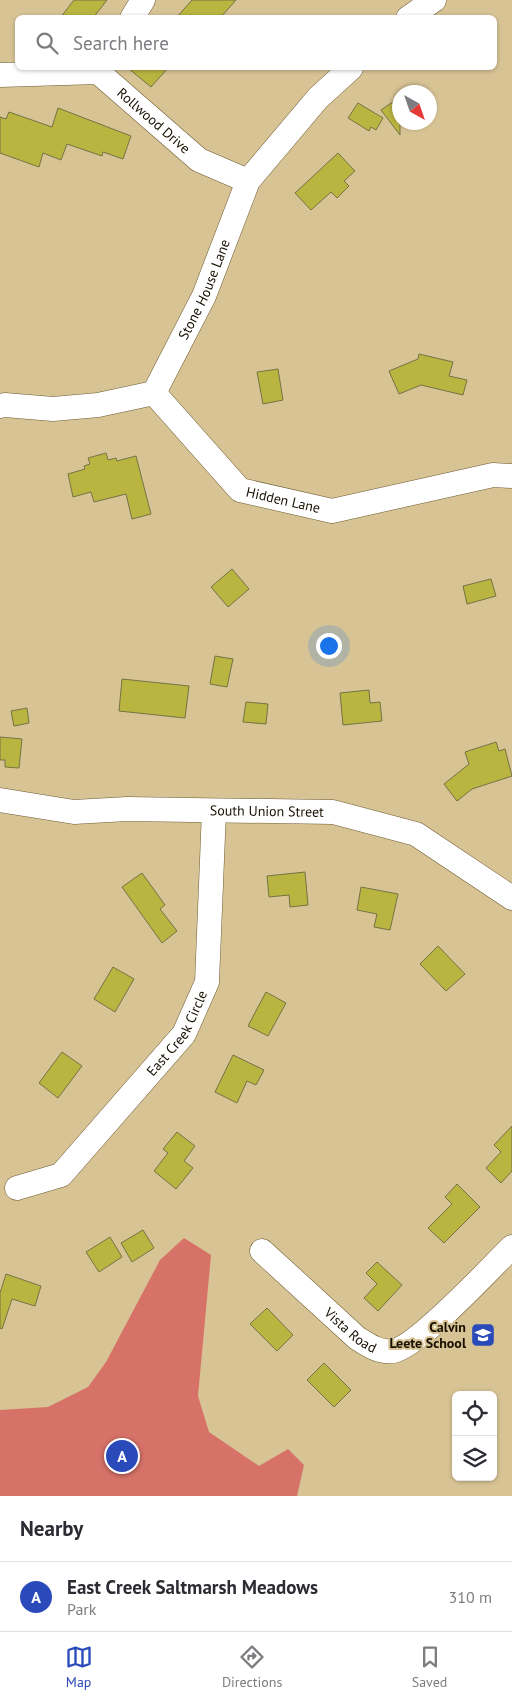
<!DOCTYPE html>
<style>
body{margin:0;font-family:"PT Sans",sans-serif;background:#f7f7f7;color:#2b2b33}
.controls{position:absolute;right:15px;bottom:15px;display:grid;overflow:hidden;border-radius:8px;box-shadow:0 1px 4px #0004}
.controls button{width:45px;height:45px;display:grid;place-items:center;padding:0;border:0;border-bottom:1px solid #e1e1e2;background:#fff;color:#2b2b33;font:25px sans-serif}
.compass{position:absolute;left:392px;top:85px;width:45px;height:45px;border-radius:50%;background:#fff;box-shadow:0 1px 4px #0004;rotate:140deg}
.you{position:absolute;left:328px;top:645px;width:18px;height:18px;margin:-12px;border:4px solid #fff;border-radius:50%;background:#1a73e8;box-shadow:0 0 0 8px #1a73e833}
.badge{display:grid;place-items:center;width:32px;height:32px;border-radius:50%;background:#2b4aba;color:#fff;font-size:16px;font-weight:700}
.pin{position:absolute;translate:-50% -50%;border:2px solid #fff;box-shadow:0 1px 5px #0006}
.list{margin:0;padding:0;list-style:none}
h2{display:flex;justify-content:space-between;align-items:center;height:65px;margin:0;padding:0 20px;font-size:21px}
h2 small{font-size:16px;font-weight:400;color:#7c7c81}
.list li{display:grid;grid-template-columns:32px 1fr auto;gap:15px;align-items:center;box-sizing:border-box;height:70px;padding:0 20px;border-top:1px solid #e1e1e2}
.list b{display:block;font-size:19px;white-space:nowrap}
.list p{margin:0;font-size:16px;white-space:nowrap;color:#7c7c81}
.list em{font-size:16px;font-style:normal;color:#7c7c81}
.icon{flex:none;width:28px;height:28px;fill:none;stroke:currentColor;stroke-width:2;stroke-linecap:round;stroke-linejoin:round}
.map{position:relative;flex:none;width:512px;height:1496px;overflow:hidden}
.search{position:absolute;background:#fff;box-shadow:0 1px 4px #0004;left:15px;right:15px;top:15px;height:55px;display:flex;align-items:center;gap:12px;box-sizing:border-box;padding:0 18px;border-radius:8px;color:#7c7c81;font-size:19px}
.sheet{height:135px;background:#fff}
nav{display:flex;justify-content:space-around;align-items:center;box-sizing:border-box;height:70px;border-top:1px solid #e1e1e2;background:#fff;font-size:14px;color:#7c7c81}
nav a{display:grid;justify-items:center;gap:2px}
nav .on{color:#2b4aba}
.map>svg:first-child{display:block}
</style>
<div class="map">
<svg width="512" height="1496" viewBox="0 0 512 1496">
<rect width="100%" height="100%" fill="#d8c395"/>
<path fill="#d77268" d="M184,1238l27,17 -13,141 11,36 50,34 29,-17 16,16 -7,31h-297v-86l48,-3 40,-20 18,-25 54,-102z"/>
<g fill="#bab541" stroke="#747345">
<path d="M74,0h33l-14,18h-33z"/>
<path d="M192,0h44l-16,18h-44z"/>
<path d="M128,68h40l-17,19z"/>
<path d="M400,97v38l-19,-25z"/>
<path d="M358,103l25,15 -7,12 -5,-3 -2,4 -21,-13z"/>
<path d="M58,108l73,28 -8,23 -20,-7 -1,4 -35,-12 -6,16 -18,-7 -4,14 -39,-14v-36l6,2 3,-7 43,15z"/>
<path d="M338,153l17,18 -11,10 5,5 -12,12 -6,-6 -20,18 -16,-17z"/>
<path d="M419,354l34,8 -4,14 18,4 -4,15 -42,-10 -22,9 -10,-23 29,-12z"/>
<path d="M278,369l5,31 -20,4 -6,-32z"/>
<path d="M106,453l2,7 8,-2 1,3 19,-5 15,58 -19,5 -6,-25 -32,8 -3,-10 -18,5 -5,-23 17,-5 -1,-3 6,-2 -2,-6z"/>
<path d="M232,569l17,20 -21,18 -17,-20z"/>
<path d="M491,579l5,17 -29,8 -4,-18z"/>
<path d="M215,656l18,3 -6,28 -17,-3z"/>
<path d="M122,679l67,7 -4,32 -66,-7z"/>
<path d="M369,690l1,13 10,-1 2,19 -39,4 -3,-32z"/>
<path d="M246,702l22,2 -2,20 -23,-2z"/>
<path d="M27,708l2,15 -15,3 -3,-15z"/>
<path d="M0,737l22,2 -3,29 -14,-1v-7h-5z"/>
<path d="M496,742l3,9 6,-2 7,27 -40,13 -15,12 -13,-17 25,-20 -4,-12z"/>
<path d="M305,872l3,33 -18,2 -1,-12 -20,2 -2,-21z"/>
<path d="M142,873l23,32 -5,4 17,22 -15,12 -40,-56z"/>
<path d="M361,887l37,7 -8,36 -16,-3 3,-13 -20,-4z"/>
<path d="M438,946l27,28 -19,17 -26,-27z"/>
<path d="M113,967l21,12 -19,33 -21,-13z"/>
<path d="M266,992l20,11 -18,33 -20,-10z"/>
<path d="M62,1052l20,14 -24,32 -19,-15z"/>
<path d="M233,1055l31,15 -8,15 -9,-4 -10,22 -22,-11z"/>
<path d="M512,1126v45l-11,12 -15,-15 15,-16 -7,-7z"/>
<path d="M177,1132l18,14 -11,15 9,7 -17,21 -22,-18 14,-18 -5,-4z"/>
<path d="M457,1184l23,23 -36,36 -16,-15 24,-24 -7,-7z"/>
<path d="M143,1230l11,18 -22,14 -11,-19z"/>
<path d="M110,1237l12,20 -23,15 -13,-20z"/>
<path d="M377,1262l25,23 -24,26 -14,-13 13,-14 -11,-11z"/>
<path d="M6,1274l35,12 -6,20 -23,-7 -10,30 -2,-1v-35z"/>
<path d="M267,1308l26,27 -16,16 -27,-27z"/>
<path d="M324,1363l27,27 -17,17 -27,-27z"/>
</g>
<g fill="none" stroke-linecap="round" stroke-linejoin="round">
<defs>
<g id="minor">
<path d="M132,18l11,-18"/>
<path d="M408,18l26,-18"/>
<path id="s1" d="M0,75l98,-3 101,88 49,21"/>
<path id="s2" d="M154,393l86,97 92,21 161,-36 19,1"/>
<path id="s3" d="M0,406l5,-1 48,4 45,-4 56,-12 50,-97 44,-115 70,-83 33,-30"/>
<path id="s4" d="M0,800l74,12 53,-3 206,3 83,22 96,64"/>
<path id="s5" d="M17,1188l44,-13 123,-141 23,-52 7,-171"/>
<path id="s6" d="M262,1251l95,87c11,7 22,15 36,13 25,-4 97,-83 119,-104"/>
</g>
</defs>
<use href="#minor" stroke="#6d5b30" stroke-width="25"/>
<use href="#minor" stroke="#fff" stroke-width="24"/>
</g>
<defs>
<symbol id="school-square" viewBox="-11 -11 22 22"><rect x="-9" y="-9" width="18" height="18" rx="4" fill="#2b4aba" stroke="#d8c395"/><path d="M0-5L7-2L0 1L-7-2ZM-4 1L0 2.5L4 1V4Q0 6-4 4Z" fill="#fff"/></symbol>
</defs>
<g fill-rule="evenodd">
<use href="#school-square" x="469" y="1321" width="28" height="28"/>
</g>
<g text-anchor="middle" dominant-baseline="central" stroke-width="4" stroke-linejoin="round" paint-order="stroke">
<g font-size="14" fill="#171001" stroke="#d8c395">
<text stroke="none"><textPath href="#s1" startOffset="172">Rollwood Drive</textPath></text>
<text stroke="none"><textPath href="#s3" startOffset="271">Stone House Lane</textPath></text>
<text stroke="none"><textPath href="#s2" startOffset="174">Hidden Lane</textPath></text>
<text stroke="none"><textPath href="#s4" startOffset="268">South Union Street</textPath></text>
<text stroke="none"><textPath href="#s5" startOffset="230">East Creek Circle</textPath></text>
<text stroke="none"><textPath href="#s6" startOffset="119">Vista Road</textPath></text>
</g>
<g font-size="14" font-weight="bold" fill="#171001" stroke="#d8c395" text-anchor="end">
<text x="466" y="1327">Calvin<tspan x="466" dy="16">Leete School</tspan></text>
</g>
</g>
</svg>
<div class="controls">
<button><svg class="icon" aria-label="locate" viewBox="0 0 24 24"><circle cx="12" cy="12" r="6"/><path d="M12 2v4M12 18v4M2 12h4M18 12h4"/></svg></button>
<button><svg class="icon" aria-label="layers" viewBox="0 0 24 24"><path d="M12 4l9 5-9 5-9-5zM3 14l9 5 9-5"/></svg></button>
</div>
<svg class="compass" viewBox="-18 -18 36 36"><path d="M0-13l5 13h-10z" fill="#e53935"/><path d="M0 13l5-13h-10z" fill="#7c7c81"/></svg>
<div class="you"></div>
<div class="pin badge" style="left:122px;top:1456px">A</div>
<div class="search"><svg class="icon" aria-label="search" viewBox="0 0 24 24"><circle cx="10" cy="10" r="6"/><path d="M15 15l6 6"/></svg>Search here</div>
</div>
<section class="sheet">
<h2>Nearby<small></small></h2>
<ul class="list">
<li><span class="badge">A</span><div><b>East Creek Saltmarsh Meadows</b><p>Park</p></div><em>310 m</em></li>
</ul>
</section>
<nav>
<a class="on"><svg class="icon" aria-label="map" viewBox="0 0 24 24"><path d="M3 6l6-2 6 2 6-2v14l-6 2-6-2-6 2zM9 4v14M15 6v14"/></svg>Map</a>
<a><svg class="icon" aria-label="directions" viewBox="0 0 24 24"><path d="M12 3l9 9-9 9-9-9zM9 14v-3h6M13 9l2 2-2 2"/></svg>Directions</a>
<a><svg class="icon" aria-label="saved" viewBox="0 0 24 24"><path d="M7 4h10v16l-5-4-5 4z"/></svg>Saved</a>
</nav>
